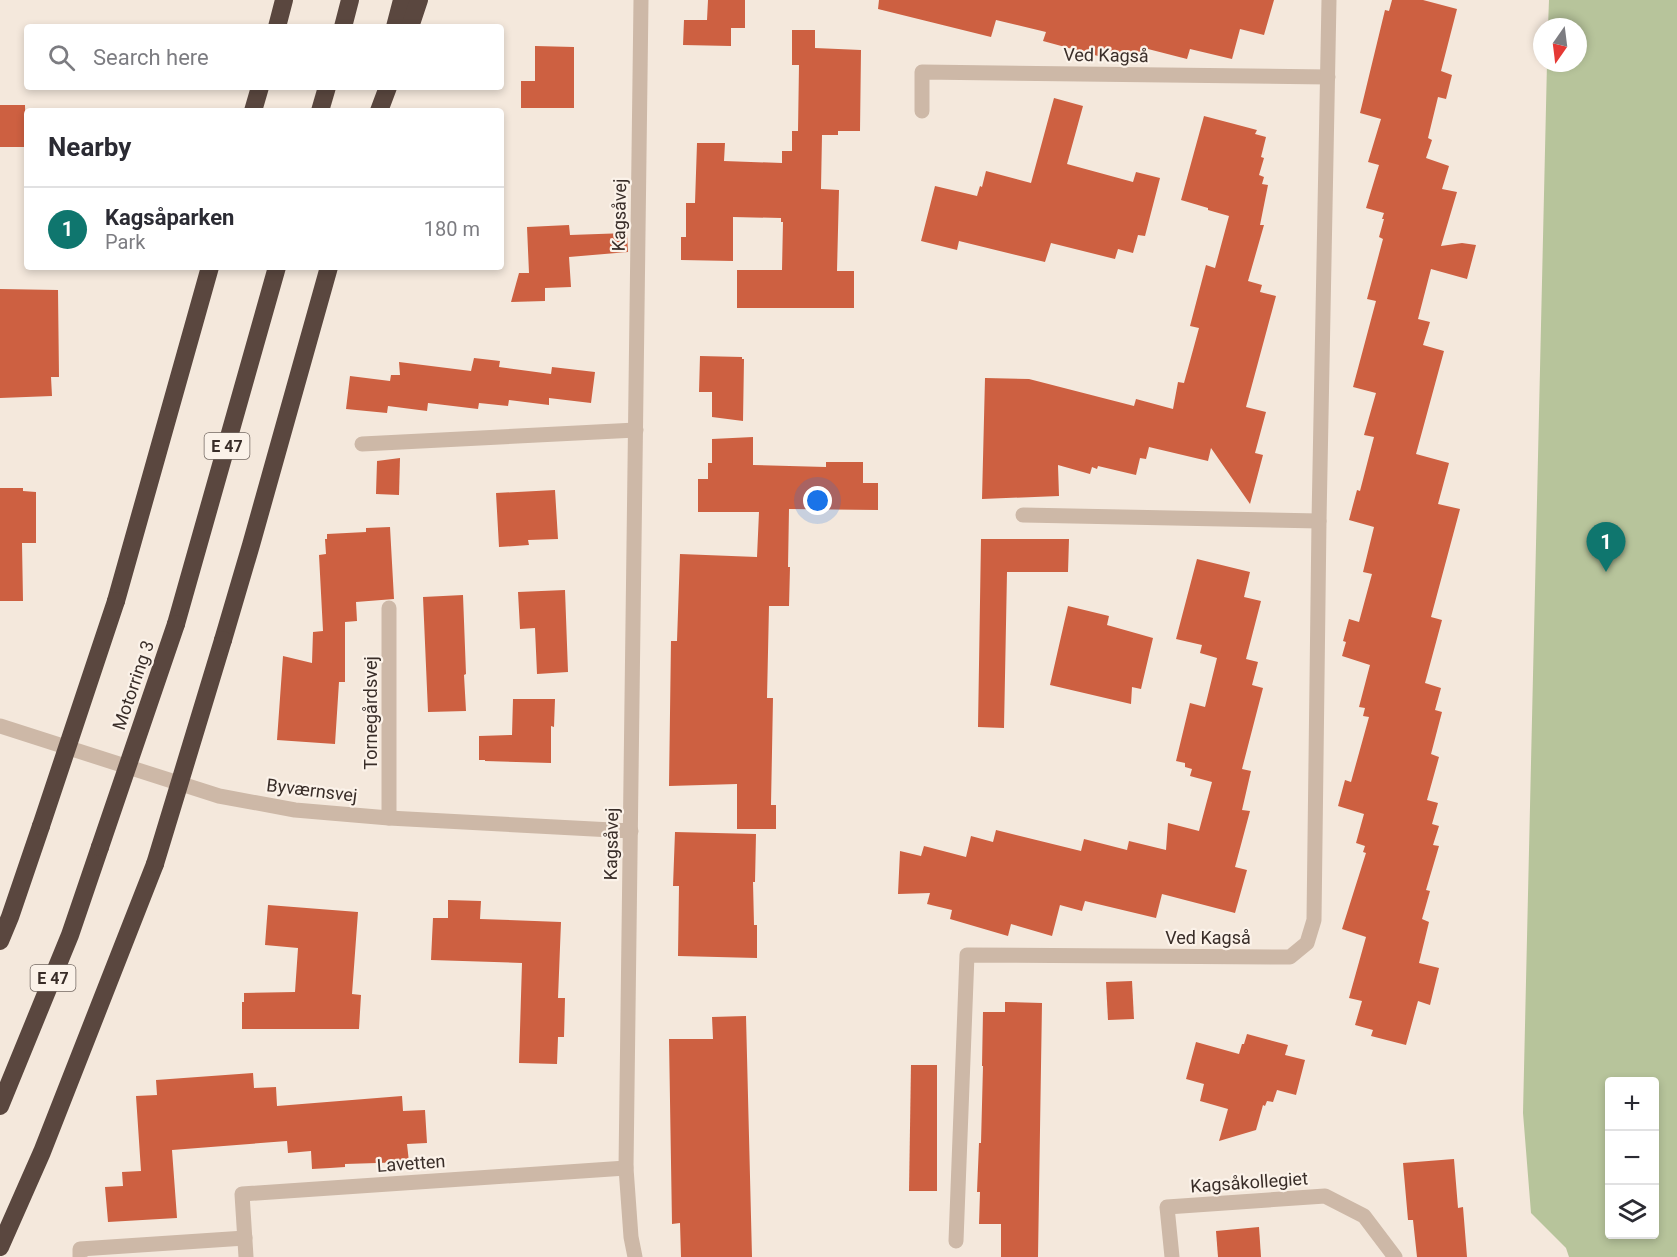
<!DOCTYPE html>
<meta charset="utf-8">
<style>
body{margin:0;font-family:Roboto,sans-serif;background:#f7f7f7;color:#2b2b33}
.controls{position:absolute;right:18px;bottom:18px;display:grid;overflow:hidden;border-radius:6px;box-shadow:0 3px 9px #0003}
.controls button{width:54px;height:54px;display:grid;place-items:center;padding:0;border:0;border-bottom:2px solid #e1e1e2;background:#fff;color:#2b2b33;font:30px sans-serif}
.compass{position:absolute;left:1533px;top:18px;width:54px;height:54px;border-radius:50%;background:#fff;box-shadow:0 3px 9px #0003;rotate:194deg}
.you{position:absolute;left:818px;top:501px;width:21px;height:21px;margin:-15px;border:4px solid #fff;border-radius:50%;background:#1a73e8;box-shadow:0 0 0 9px #1a73e833}
.badge{display:grid;place-items:center;width:39px;height:39px;border-radius:50%;background:#0f766e;color:#fff;font-size:20px;font-weight:700}
.pin{position:absolute;translate:-50% -50px;filter:drop-shadow(0 2px 3px #0008)}
.pin::after{content:'';position:absolute;top:32px;width:21px;height:18px;background:inherit;clip-path:polygon(0 0,100% 0,50% 100%)}
.list{margin:0;padding:0;list-style:none}
h2{display:flex;justify-content:space-between;align-items:center;height:78px;margin:0;padding:0 24px;font-size:26px}
h2 small{font-size:20px;font-weight:400;color:#7c7c81}
.list li{display:grid;grid-template-columns:39px 1fr auto;gap:18px;align-items:center;box-sizing:border-box;height:84px;padding:0 24px;border-top:2px solid #e1e1e2}
.list b{display:block;font-size:22px;white-space:nowrap}
.list p{margin:0;font-size:20px;white-space:nowrap;color:#7c7c81}
.list em{font-size:20px;font-style:normal;color:#7c7c81}
.icon{flex:none;width:33px;height:33px;fill:none;stroke:currentColor;stroke-width:2;stroke-linecap:round;stroke-linejoin:round}
.map{position:relative;flex:none;width:1677px;height:1257px;overflow:hidden}
.search{position:absolute;background:#fff;box-shadow:0 3px 9px #0003;left:24px;top:24px;width:480px;height:66px;display:flex;align-items:center;gap:15px;box-sizing:border-box;padding:0 21px;border-radius:6px;color:#7c7c81;font-size:22px}
.panel{position:absolute;background:#fff;box-shadow:0 3px 9px #0003;left:24px;top:108px;width:480px;height:162px;border-radius:6px}
.map>svg:first-child{display:block}
</style>
<div class="map">
<svg width="1677" height="1257" viewBox="0 0 1677 1257">
<rect width="100%" height="100%" fill="#f4e8dc"/>
<path fill="#b7c49b" fill-rule="evenodd" d="M1549,0h128v1257h-108l-3,-9 -35,-35 -8,-100 24,-1050h31v-36h-30zM1610,1082h44v152h-44z"/>
<g fill="#cd6041">
<path d="M708,0h37v28h-14v18l-48,-1 1,-25h23z"/>
<path d="M879,0h395l-10,35 -24,-6 -8,30 -42,-10 -3,10 -39,-10 -1,9 -47,-8 -2,6 -55,-15 3,-9 -50,-12 -5,17 -113,-28z"/>
<path d="M1392,0h31l34,9 -16,62 11,4 -6,24 -8,-2 -10,41 4,2 -6,18 23,8 -7,23 15,3 -16,54 21,-3 14,2 -9,34 -36,-10 -13,50 12,3 -7,23 21,6 -28,103 33,9 -11,41 22,5 -29,108 11,3 -17,63 16,5 -6,22 7,2 -11,42 8,3 -12,43 11,3 -6,21 7,2 -6,19 6,1 -13,44 4,1 -8,28 7,3 -10,41 20,5 -9,37 -12,-4 -12,44 -35,-9 2,-6 -18,-5 7,-24 -13,-3 17,-61 -24,-8 24,-76 -3,-1 2,-6 -9,-3 8,-29 -26,-8 7,-26 6,2 18,-65 -6,-1 2,-8 -6,-1 11,-42 -28,-9 4,-14 -3,-1 6,-22 10,3 13,-48 -9,-2 11,-45 -25,-7 8,-30 3,1 14,-54 -10,-2 12,-42 -23,-6 23,-86 -9,-2 16,-60 -4,-2 5,-18h-2l2,-6 -18,-5 13,-43 -11,-3 13,-43 -21,-6 25,-103 4,1z"/>
<path d="M792,30h23v18l46,2 -1,81h-22v4h-16l-1,54 18,1 -2,81h17v37h-117v-38h45l1,-48h-2v-4l-48,-1v44l-52,-1v-23h5v-34h9l2,-60h28l-1,18 58,2v-12h10v-20h6l1,-66h-7z"/>
<path d="M535,46l39,1v61h-53v-27h14z"/>
<path d="M1054,98l29,8 -16,58 66,18 3,-10 24,6 -15,58 -7,-1 -5,18 -15,-4 -3,10 -64,-16 -6,19 -86,-21 -2,9 -36,-9 14,-55 42,10 3,-10 2,1 4,-16 45,12z"/>
<path d="M0,105h25l1,42h-26z"/>
<path d="M1204,116l53,14 -2,4 11,3 -5,20 3,1 -5,17 5,2 -2,7 6,1 -8,40h4l-16,56 14,4 -2,7 16,4 -30,111 20,5 -11,41 8,2 -13,49 -39,-56 -3,13 -59,-14 -3,12 -6,-1 -4,17 -38,-9 -1,3 -5,-2 -2,7 -32,-9 1,31 -77,3 3,-121 44,1 105,27 2,-7 37,10 5,-27 6,1 15,-55 -9,-2 16,-61 9,3 14,-52 -21,-6v-2l-27,-8z"/>
<path d="M569,225l1,10 57,-2 1,19 -59,5 2,30 -26,1v13l-34,1 8,-29h10l-2,-46z"/>
<path d="M0,289l58,1 1,87h-8l1,19 -52,2z"/>
<path d="M700,356l42,1v2h2l-1,62 -31,-4v-25h-13z"/>
<path d="M474,358l26,3 -1,6 52,7 1,-7 43,5 -4,31 -42,-5v7l-40,-5 -1,6 -29,-3 -1,6 -50,-6 -1,8 -39,-5 -1,7 -41,-4 4,-33 40,5 1,-6h9l-1,-13 72,9z"/>
<path d="M753,437v28l73,2v-5h37v21h15v27l-89,-1 -1,58h2l-1,39h-20l-2,92h6l-2,107h5v24h-39v-45l-68,2 2,-145h6l3,-87 77,3 2,-45h-61v-33h10v-16h4v-24z"/>
<path d="M400,458l-1,37 -23,-1 1,-33z"/>
<path d="M0,488h23v3l13,1v51h-14l1,58h-23z"/>
<path d="M555,490l3,49 -30,1 1,5 -30,2 -3,-54z"/>
<path d="M390,527l4,72 -38,3 1,19 -12,1v60h-6l-4,62 -58,-4 6,-84 29,7 1,-31 10,-1 -4,-76 7,-1 -1,-15h2v-5l39,-2v-4z"/>
<path d="M981,539h88l-1,33h-61l-3,156 -26,-1z"/>
<path d="M1197,559l53,13 -6,25 17,4 -15,58 12,3 -6,23 11,3 -21,81 9,2 -9,39 8,1 -15,56 12,3 -12,43 -73,-19 -6,24 -71,-17 -3,10 -22,-6 -8,31 -41,-12 -3,12 -58,-17 2,-9 -25,-6 3,-11 -32,1 2,-43 21,5 3,-10 42,11 5,-21 22,6 3,-12 85,21 3,-12 43,11 2,-9 37,9 2,-27 31,8 13,-49 -22,-6 2,-7 -7,-2v-4l-9,-2 14,-58 15,4 12,-49 -17,-5 2,-8 -26,-6z"/>
<path d="M565,590l3,82 -31,2 -2,-46 -15,1 -2,-37z"/>
<path d="M463,595l3,79 -2,1 2,36 -38,1 -5,-115z"/>
<path d="M1068,606l41,10 -2,9 46,13 -12,51 -9,-2 -1,17 -81,-19z"/>
<path d="M513,699h42l-1,28 -3,-1v37l-66,-2v-1h-6v-24l33,-1z"/>
<path d="M675,832l81,2 -1,48h-2l1,43h3v33l-79,-2 1,-70h-6z"/>
<path d="M448,900l33,1 -1,18 81,3 -3,76h7l-1,39h-6l-1,27 -38,-1 3,-100 -91,-3 2,-42h15z"/>
<path d="M268,905l90,7 -6,82 9,1 -2,34h-117v-27h2v-9l51,-1 3,-44 -33,-3z"/>
<path d="M1132,981l2,38 -26,1 -2,-38z"/>
<path d="M1005,1002l37,1 -4,254h-37v-33h-22l1,-32h-3l2,-49h2l2,-77h-1l1,-54h22z"/>
<path d="M746,1016l6,241h-71l-1,-34 -8,1 -3,-185h44l-1,-22z"/>
<path d="M1247,1034l41,11 -3,10 20,5 -9,35 -19,-5 -4,12 -6,-1 -2,5 -2,-1 -7,25 -37,11 9,-32 -28,-8 4,-17 -18,-5 10,-37 43,12 3,-10h2z"/>
<path d="M911,1065h26v126h-28z"/>
<path d="M253,1073l1,15 22,-1 1,19 125,-10 1,15 22,-1 2,33 -20,1 2,18 -64,2v3l-15,1 -18,1 -1,-18 -23,2 -1,-12 -115,9 5,68 -69,4 -3,-35 18,-1 -1,-14 19,-1 -5,-75 21,-1 -1,-15z"/>
<path d="M1454,1159l4,49 5,-1 4,50h-50l-4,-37h-5l-5,-57z"/>
<path d="M1259,1227l2,30h-43l-2,-26z"/>
</g>
<g fill="none" stroke-linecap="round" stroke-linejoin="round">
<g stroke="#cdb8a7" stroke-width="15">
<path d="M922,111v-39l406,5"/>
<path d="M362,444l274,-14"/>
<path d="M1023,515l296,6"/>
<path d="M0,726l219,70 76,14 94,8 242,13"/>
<path d="M389,818v-210"/>
<path d="M956,1241l11,-286 323,2 17,-14 7,-23 5,-399 10,-521"/>
<path d="M80,1257v-8l165,-11"/>
<path d="M246,1257l-4,-63 384,-26"/>
<path d="M635,1257l-4,-20 -5,-69 15,-1168"/>
<path d="M1172,1257l-5,-50 158,-11 39,20 31,41"/>
</g>
<g stroke="#5a473f" stroke-width="18">
<path d="M277,27l7,-27"/>
<path d="M343,27l7,-27"/>
<path d="M395,27l7,-27"/>
<path d="M410,27l9,-27"/>
<path d="M253,111l7,-24"/>
<path d="M320,111l7,-24"/>
<path d="M379,111l9,-24"/>
<path d="M116,601l94,-334"/>
<path d="M176,624l101,-357"/>
<path d="M223,640l28,-95 78,-278"/>
<path d="M0,941l10,-24 31,-91"/>
<path d="M0,1106l70,-171 30,-88"/>
<path d="M0,1247l42,-95 113,-288"/>
</g>
<g stroke="#5a473f" stroke-width="18">
<path d="M41,826l75,-225"/>
<path d="M100,847l76,-223"/>
<path d="M155,864l68,-224"/>
</g>
</g>
<g text-anchor="middle" dominant-baseline="central" stroke-width="4.5" stroke-linejoin="round" paint-order="stroke">
<g fill="#fbf2e9" stroke="#736862" stroke-width="1.5">
<rect x="204.5" y="433" width="45" height="26" rx="4.5"/>
<rect x="30.5" y="965" width="45" height="26" rx="4.5"/>
</g>
<g font-size="16" font-weight="bold" fill="#392d28">
<text x="227" y="446">E 47</text>
<text x="53" y="978">E 47</text>
</g>
<g font-size="18" fill="#392d28" stroke="#fbf2e9">
<text transform="translate(1106 55) rotate(1)">Ved Kagså</text>
<text transform="translate(619 215) rotate(-89)">Kagsåvej</text>
<text transform="translate(133 685) rotate(-71)">Motorring 3</text>
<text transform="translate(370 713) rotate(-90)">Tornegårdsvej</text>
<text transform="translate(312 790) rotate(7)">Byværnsvej</text>
<text transform="translate(611 844) rotate(-89)">Kagsåvej</text>
<text x="1208" y="937">Ved Kagså</text>
<text transform="translate(411 1163) rotate(-4)">Lavetten</text>
<text transform="translate(1249 1182) rotate(-4)">Kagsåkollegiet</text>
</g>
</g>
</svg>
<div class="controls">
<button>+</button>
<button>−</button>
<button><svg class="icon" aria-label="layers" viewBox="0 0 24 24"><path d="M12 4l9 5-9 5-9-5zM3 14l9 5 9-5"/></svg></button>
</div>
<svg class="compass" viewBox="-18 -18 36 36"><path d="M0-13l5 13h-10z" fill="#e53935"/><path d="M0 13l5-13h-10z" fill="#7c7c81"/></svg>
<div class="you"></div>
<div class="pin badge" style="left:1606px;top:572px">1</div>
<div class="search"><svg class="icon" aria-label="search" viewBox="0 0 24 24"><circle cx="10" cy="10" r="6"/><path d="M15 15l6 6"/></svg>Search here</div>
<section class="panel">
<h2>Nearby<small></small></h2>
<ul class="list">
<li><span class="badge">1</span><div><b>Kagsåparken</b><p>Park</p></div><em>180 m</em></li>
</ul>
</section>
</div>
